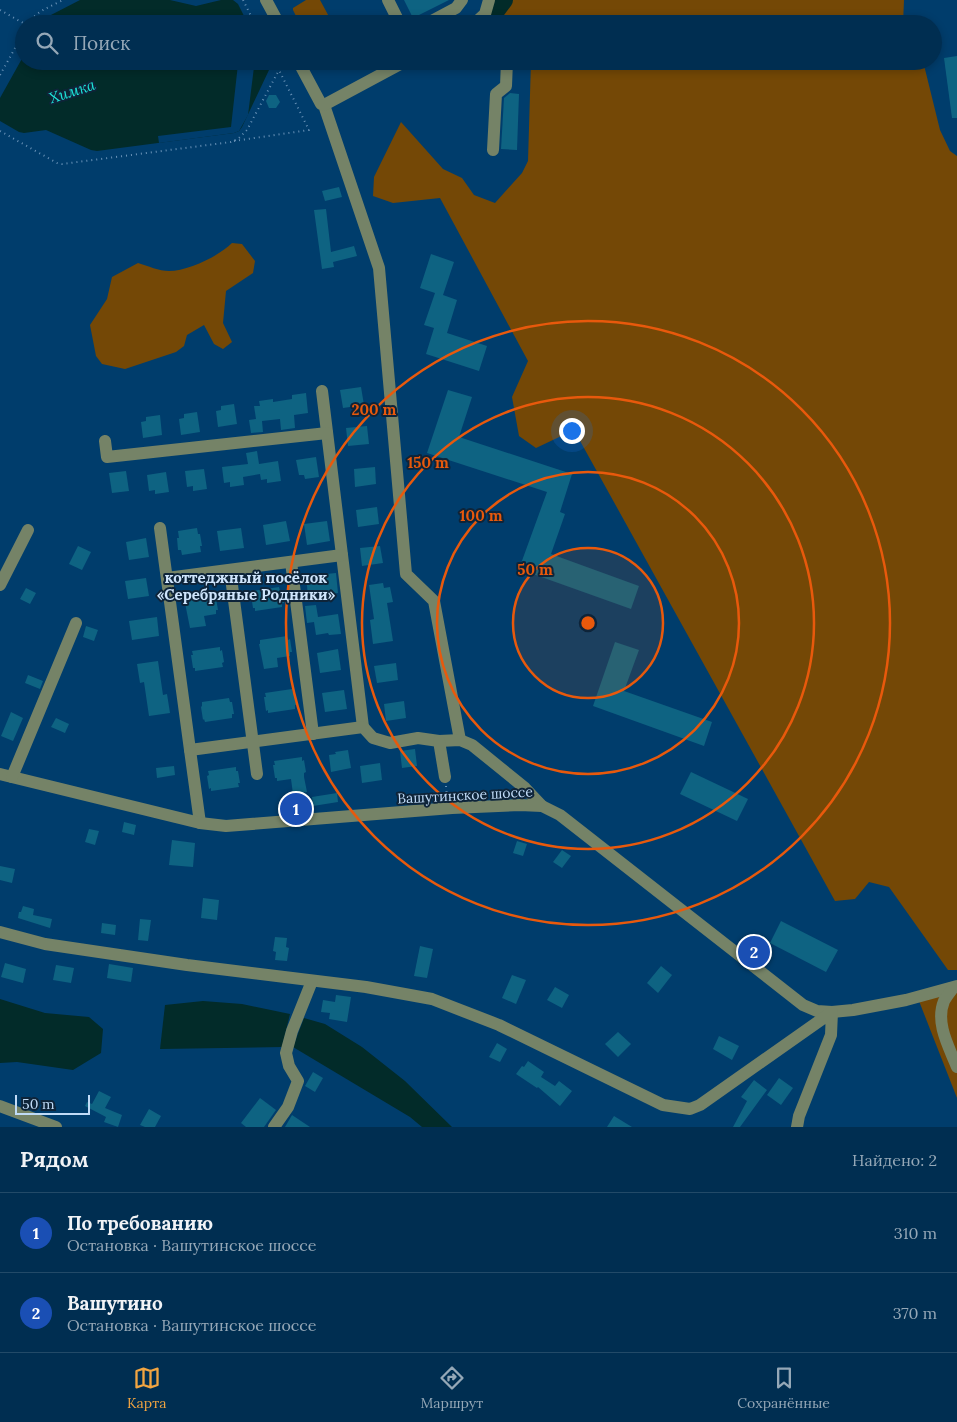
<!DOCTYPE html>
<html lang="ru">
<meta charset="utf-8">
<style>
body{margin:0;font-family:Lora,serif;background:#0a3658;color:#f1f3f6}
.scale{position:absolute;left:15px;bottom:12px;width:75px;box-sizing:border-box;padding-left:5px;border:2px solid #c0dbf7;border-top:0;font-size:14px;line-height:18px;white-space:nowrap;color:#c0dbf7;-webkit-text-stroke:4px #0e2439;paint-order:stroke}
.you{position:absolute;left:571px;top:430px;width:18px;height:18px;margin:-12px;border:4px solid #fff;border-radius:50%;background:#1a73e8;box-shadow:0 0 0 8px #1a73e833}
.badge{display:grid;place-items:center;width:32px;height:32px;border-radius:50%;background:#f2a541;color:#fff;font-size:16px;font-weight:700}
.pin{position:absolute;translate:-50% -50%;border:2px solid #fff;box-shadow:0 1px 5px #0006}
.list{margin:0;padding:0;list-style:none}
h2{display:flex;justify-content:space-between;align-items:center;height:65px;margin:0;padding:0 20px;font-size:21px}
h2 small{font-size:16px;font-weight:400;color:#95a8b7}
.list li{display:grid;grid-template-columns:32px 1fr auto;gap:15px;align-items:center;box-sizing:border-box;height:80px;padding:0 20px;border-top:1px solid #224a68}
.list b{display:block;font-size:19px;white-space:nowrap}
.list p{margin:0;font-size:16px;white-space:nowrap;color:#95a8b7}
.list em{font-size:16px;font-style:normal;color:#95a8b7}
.icon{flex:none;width:28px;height:28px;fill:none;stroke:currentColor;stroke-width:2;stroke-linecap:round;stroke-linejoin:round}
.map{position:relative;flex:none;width:957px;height:1127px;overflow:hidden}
.search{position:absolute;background:#002e51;box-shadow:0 2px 8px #0003;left:15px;right:15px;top:15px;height:55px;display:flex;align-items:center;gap:12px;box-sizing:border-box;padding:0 18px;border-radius:28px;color:#95a8b7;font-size:19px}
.sheet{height:225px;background:#002e51}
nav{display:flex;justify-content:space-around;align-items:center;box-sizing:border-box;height:70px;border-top:1px solid #224a68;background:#002e51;font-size:14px;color:#95a8b7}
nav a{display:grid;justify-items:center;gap:2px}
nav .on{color:#f2a541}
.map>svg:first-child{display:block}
</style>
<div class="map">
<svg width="957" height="1127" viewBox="0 0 957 1127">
<rect width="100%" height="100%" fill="#003d6c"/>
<g fill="#744806">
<path d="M306,0h14l13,24h-33l-7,-14v-2z"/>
<path d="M504,0h400l-1,24h-405l-3,-12z"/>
<path d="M531,61h392l17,69 10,21 7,5v814h-9l-59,-83 -20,-5 -14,17 -20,2 -261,-471 -38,18 -17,-12 -7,-39 16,-36 -88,-163 -47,5 -20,-7 1,-19 27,-55 42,47 19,9 12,17 21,8 27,-30 6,-12z"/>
<path d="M232,243l10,1 13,17 -2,12 -27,18 -3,32 9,19 -9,7 -9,-5 -10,-19 -17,10 -3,11 -8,6 -51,17 -23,-5 -6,-8 -6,-31 17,-26 5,-22 26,-14c10,3 21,8 31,8 19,0 50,-15 63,-28z"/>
<path d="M957,988v110l-38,-97z"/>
</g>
<g fill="#022b29">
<path d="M80,0h90l26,6 25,-6h12l5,4 10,20h-207l8,-8z"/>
<path d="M24,55v6h242l3,5v4l-27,57 -3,4 -5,2 -137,18 -6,-1 -45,-20 -22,3 -5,-1 -19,-11v-23z"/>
<path d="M0,999l45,14 44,4 14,12 -2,24 -28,17 -56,-8 -17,1z"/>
<path d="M203,1001l39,3 48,10 -8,33 -122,2 5,-44z"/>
<path d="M304,1018l21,6 37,23 43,34 47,46h-30l-12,-10 -117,-70z"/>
</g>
<path fill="#003d6c" d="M238,64l16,3 -6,48 -9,16 -5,2 -75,10 -1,-7 73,-9z"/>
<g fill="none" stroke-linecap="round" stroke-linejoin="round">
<path stroke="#022b29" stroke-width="18" d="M495,12l9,-12"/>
</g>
<g fill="#0e6382">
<path d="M404,0h45l-36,18z"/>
<path d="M957,56v62h-5l-8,-60z"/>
<path d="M510,93l9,1 -2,56 -16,-1 3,-51z"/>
<path d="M269,95h7l4,7 -4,6h-7l-3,-7z"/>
<path d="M339,187l3,10 -17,4 -3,-10z"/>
<path d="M326,209l5,43 23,-6 3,10 -24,6 1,5 -12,2 -8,-59z"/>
<path d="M431,254l23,8 -11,33 14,5 -10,33 40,13 -8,25 -53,-17 8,-26 -10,-3 11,-32 -15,-5z"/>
<path d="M361,387l3,18 -21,3 -3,-18z"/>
<path d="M448,390l24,7 -13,40 113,37 -12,38 5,2 -14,40 88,32 -8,23 -112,-40 28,-77 -120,-39z"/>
<path d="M306,393l2,20 -14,2 1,13 -14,2 -1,-11 -18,2 1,11 -12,1 -2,-13 7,-1 -2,-13h6l-1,-5 14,-2v3l19,-3v-4z"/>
<path d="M234,404l3,20 -19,3 -2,-16 5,-1v-4z"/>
<path d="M197,412l3,20 -19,3 -2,-16 5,-1v-4z"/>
<path d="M160,415l2,20 -19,3 -2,-16 5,-1v-4z"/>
<path d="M367,426l2,18 -21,2 -2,-18z"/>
<path d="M257,451l2,13 19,-3 3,20 -14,2v-4l-6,1 -1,-6 -17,3 1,8 -14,2v-5l-6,1 -2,-16 26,-3 -2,-11z"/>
<path d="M316,457l3,20 -14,2 -1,-4h-5l-3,-15z"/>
<path d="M375,467l1,17 -21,3 -1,-18z"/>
<path d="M204,469l3,20 -14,2v-5l-6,1 -2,-16z"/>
<path d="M126,471l3,20 -17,2 -3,-20z"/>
<path d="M166,472l3,20 -14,2v-4l-6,1 -2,-16z"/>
<path d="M377,507l2,17 -21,3 -2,-17z"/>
<path d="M286,521l4,20 -24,4 -3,-20z"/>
<path d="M327,521l3,20 -23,4 -3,-21z"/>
<path d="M197,528l1,6h2l2,12h-2l1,6 -19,3 -1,-5h-3l-1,-12h2l-1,-7z"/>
<path d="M241,528l3,20 -24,3 -3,-20z"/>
<path d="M146,538l3,19 -20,3 -3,-18z"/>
<path d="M78,546l13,6 -9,18 -13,-6z"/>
<path d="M380,546l3,17 -21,3 -2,-18z"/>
<path d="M336,573l2,20 -30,3 -2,-20z"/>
<path d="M146,578l3,18 -21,3 -3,-18z"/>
<path d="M383,583l1,5 6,-1 3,15 -6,1 6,38 -20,3 -3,-24 4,-1 -5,-34z"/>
<path d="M279,587l1,4 2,-1 2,13h-2v4l-27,4v-3h-2l-2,-13h2l-1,-4z"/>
<path d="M26,588l10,5 -6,11 -10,-5z"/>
<path d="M213,594l1,4h2l2,12h-2v4l-12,2 2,10 -16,2 -5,-25 2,-1 -1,-4z"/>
<path d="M316,605l2,12 20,-3 3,20 -12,1 -1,-2 -12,2 -2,-13 -7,1 -2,-17z"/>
<path d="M157,617l2,19 -27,4 -3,-19z"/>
<path d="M86,626l12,4 -4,11 -11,-4z"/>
<path d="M287,636l1,4 2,-1 2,13h-2v4l-13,2 1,9 -14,2 -5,-25h1v-4z"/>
<path d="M615,642l24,8 -15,41 88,31 -8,24 -111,-40z"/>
<path d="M220,647v4l2,-1 2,12 -2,1 1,4 -28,4v-3h-2l-2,-13h2l-1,-4z"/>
<path d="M338,649l3,21 -21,3 -3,-20z"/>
<path d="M158,661l5,34 4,-1 3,19 -21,3 -5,-34 -4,1 -3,-19z"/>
<path d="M396,663l2,17 -21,3 -3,-17z"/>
<path d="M28,675l15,6 -3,8 -15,-6z"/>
<path d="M292,689l1,4h2l2,12h-2v4l-27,4v-3l-2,1 -2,-14h2l-1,-4z"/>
<path d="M344,690l3,19 -22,3 -3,-19z"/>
<path d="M229,698l1,4h2l2,12h-2v4l-27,4 -1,-3 -1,1 -2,-13 1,-1v-4z"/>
<path d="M404,701l2,17 -20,3 -2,-17z"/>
<path d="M11,712l12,6 -10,23 -12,-5z"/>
<path d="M56,718l13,6 -4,9 -14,-6z"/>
<path d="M415,749l2,17 -15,2 -2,-17z"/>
<path d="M348,750l3,18 -20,4 -2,-17 7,-1 -1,-2z"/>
<path d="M302,757v4l2,-1 2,12 -2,1v4l3,15 -14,2 -2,-15 -14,2v-3h-2l-2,-13h2l-1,-4z"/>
<path d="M380,763l2,17 -20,3 -2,-17z"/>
<path d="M174,766l1,9 -18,3 -1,-10z"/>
<path d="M236,767v4h2l2,12h-2l1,4 -28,4v-3l-2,1 -2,-13 2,-1 -1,-4z"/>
<path d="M691,772l57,27 -11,22 -57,-27z"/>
<path d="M337,793l1,9 -25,4 -1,-9z"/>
<path d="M124,822l12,3 -2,10 -12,-3z"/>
<path d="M89,829l10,2 -4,14 -10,-3z"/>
<path d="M172,840l23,3 -2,24 -24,-2z"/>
<path d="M517,841l10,3 -4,12 -10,-3z"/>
<path d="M562,850l9,6 -9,12 -9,-6z"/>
<path d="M0,866l15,3 -3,14 -12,-3z"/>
<path d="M203,898l16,2 -2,20 -16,-2z"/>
<path d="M23,906l11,3 -1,6 19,4 -2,9 -32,-10 1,-6h2z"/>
<path d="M140,919l11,1 -3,21 -10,-1z"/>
<path d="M781,921l57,29 -12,22 -56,-29z"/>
<path d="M102,923l14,2 -1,10 -14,-2z"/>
<path d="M275,937l12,1 -1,9 3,1 -2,13 -12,-1 1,-8 -3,-1z"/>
<path d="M420,946l13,3 -6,29 -13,-2z"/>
<path d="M5,963l21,6 -3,14 -22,-6z"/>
<path d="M109,964l24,4 -2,14 -24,-4z"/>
<path d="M56,965l18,3 -3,15 -18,-3z"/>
<path d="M661,966l11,9 -14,18 -11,-10z"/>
<path d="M512,975l14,5 -10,24 -14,-6z"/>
<path d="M555,987l14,8 -7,13 -15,-8z"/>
<path d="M336,995l15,2 -4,25 -18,-3 1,-6 -9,-1 2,-12 12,2z"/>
<path d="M618,1032l13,12 -13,13 -13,-13z"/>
<path d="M719,1036l20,10 -7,14 -19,-11z"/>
<path d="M497,1043l10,6 -7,13 -11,-5z"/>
<path d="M528,1061l16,11 -3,5 14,9 4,-5 13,10 -12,15 -22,-19 -1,1 -21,-14 6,-8 2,1z"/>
<path d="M313,1072l10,6 -8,14 -10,-6z"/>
<path d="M779,1078l14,10 -12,17 -14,-10z"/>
<path d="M754,1080l13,10 -27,37h-7l14,-26 -6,-4z"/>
<path d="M99,1091l12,6 -6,11 17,7 -4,12 -14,-5 2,-5 -21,-11 2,-4 5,2z"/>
<path d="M260,1098l16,12 -12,17h-18l-5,-4z"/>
<path d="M149,1109l12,7 -6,11h-10l-5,-2z"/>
<path d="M292,1115l18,12h-25z"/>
<path d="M614,1116l18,11h-25z"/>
</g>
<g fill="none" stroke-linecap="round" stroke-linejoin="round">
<g stroke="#6892b7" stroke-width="2" stroke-dasharray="1 4" stroke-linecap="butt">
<path d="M243,0l12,24"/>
<path d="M0,10l25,14"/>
<path d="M28,24c8,-13 22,-17 35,-24"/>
<path d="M0,75l24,-43"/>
<path d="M0,131l57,32 5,1 169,-22 7,-3 9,-9 32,-60 -5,-9"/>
<path d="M234,141l75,-11 -30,-60 10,-6"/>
<path d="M446,786l1,11"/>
</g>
<g stroke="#758367" stroke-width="12">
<path d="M266,0l13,24"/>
<path d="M388,0l12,24"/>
<path d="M426,24l30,-16 6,-8"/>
<path d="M474,24l11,-10 4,-14"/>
<path d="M298,61l23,43 3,1 2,6 53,157 27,306 28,27 26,139"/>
<path d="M324,105l82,-44"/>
<path d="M493,150l3,-56 10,-8 1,-25"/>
<path d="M322,391l41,336"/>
<path d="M105,441l2,16 220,-24"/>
<path d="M160,528l30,222 173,-23 10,11 17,5 28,-5 21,3 21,-1 12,5 53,43 17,18"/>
<path d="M291,562l22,172"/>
<path d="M230,570l27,204"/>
<path d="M167,578l175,-23"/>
<path d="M0,585l28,-55"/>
<path d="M439,741l6,36"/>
<path d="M190,750l10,73"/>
<path d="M0,774l200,49 26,3 226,-18 68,-3 22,1 18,9 243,190 14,6 15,1 21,-2 53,-10 51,-14"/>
<path d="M12,777l64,-154"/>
<path d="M0,932l45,12 142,21 179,22 66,12 67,26 164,80 27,4 10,-4 132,-93 -1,23 -32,81 -2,11"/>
<path d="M953,988c-3,4 -7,9 -9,13 -9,22 5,46 13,66"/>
<path d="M0,1106l56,21"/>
<path d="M274,1127l14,-20 10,-26 -9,-15 -3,-13 6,-22 20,-50"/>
</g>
</g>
<circle cx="588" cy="623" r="75" fill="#e8590c" fill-opacity=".12"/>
<g fill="none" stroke="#e8590c" stroke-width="2.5">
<circle cx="588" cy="623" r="75"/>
<circle cx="588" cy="623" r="151"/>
<circle cx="588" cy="623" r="226"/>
<circle cx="588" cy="623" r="302"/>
</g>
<g text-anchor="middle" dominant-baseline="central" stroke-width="4" stroke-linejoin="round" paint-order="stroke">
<g font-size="14" fill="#c0dbf7" stroke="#0e2439">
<text transform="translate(465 795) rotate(-3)">Вашутинское шоссе</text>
</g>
<g font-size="15" font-style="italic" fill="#1de4da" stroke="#0e2439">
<text transform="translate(72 91) rotate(-18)">Химка</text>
</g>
<g font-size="15" font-weight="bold" fill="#cfe5fc" stroke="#0e2439">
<text x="246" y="577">коттеджный посёлок<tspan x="246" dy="17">«Серебряные Родники»</tspan></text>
</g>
</g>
<circle cx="588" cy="623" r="8" fill="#e8590c" stroke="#0e2439" stroke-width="2.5"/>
<g font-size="15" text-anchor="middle" font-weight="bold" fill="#e8590c" stroke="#0e2439" stroke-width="4" stroke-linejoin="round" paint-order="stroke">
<text x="374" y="415">200 m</text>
<text x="428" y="468">150 m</text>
<text x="481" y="521">100 m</text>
<text x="535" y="575">50 m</text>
</g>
</svg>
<div class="scale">50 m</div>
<div class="you"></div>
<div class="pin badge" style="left:296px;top:809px;background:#1a4fb4">1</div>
<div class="pin badge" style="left:754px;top:952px;background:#1a4fb4">2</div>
<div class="search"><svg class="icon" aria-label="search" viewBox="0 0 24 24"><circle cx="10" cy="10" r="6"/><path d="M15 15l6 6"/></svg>Поиск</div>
</div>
<section class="sheet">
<h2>Рядом<small>Найдено: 2</small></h2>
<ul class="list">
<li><span class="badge" style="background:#1a4fb4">1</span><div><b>По требованию</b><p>Остановка · Вашутинское шоссе</p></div><em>310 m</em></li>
<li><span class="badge" style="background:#1a4fb4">2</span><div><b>Вашутино</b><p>Остановка · Вашутинское шоссе</p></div><em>370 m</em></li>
</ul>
</section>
<nav>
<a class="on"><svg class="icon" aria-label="map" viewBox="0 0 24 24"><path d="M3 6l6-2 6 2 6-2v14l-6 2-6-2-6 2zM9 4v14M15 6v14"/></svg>Карта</a>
<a><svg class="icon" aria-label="directions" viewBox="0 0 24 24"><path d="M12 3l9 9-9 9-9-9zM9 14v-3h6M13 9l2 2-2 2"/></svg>Маршрут</a>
<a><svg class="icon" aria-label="saved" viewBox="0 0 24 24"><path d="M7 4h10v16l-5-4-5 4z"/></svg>Сохранённые</a>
</nav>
